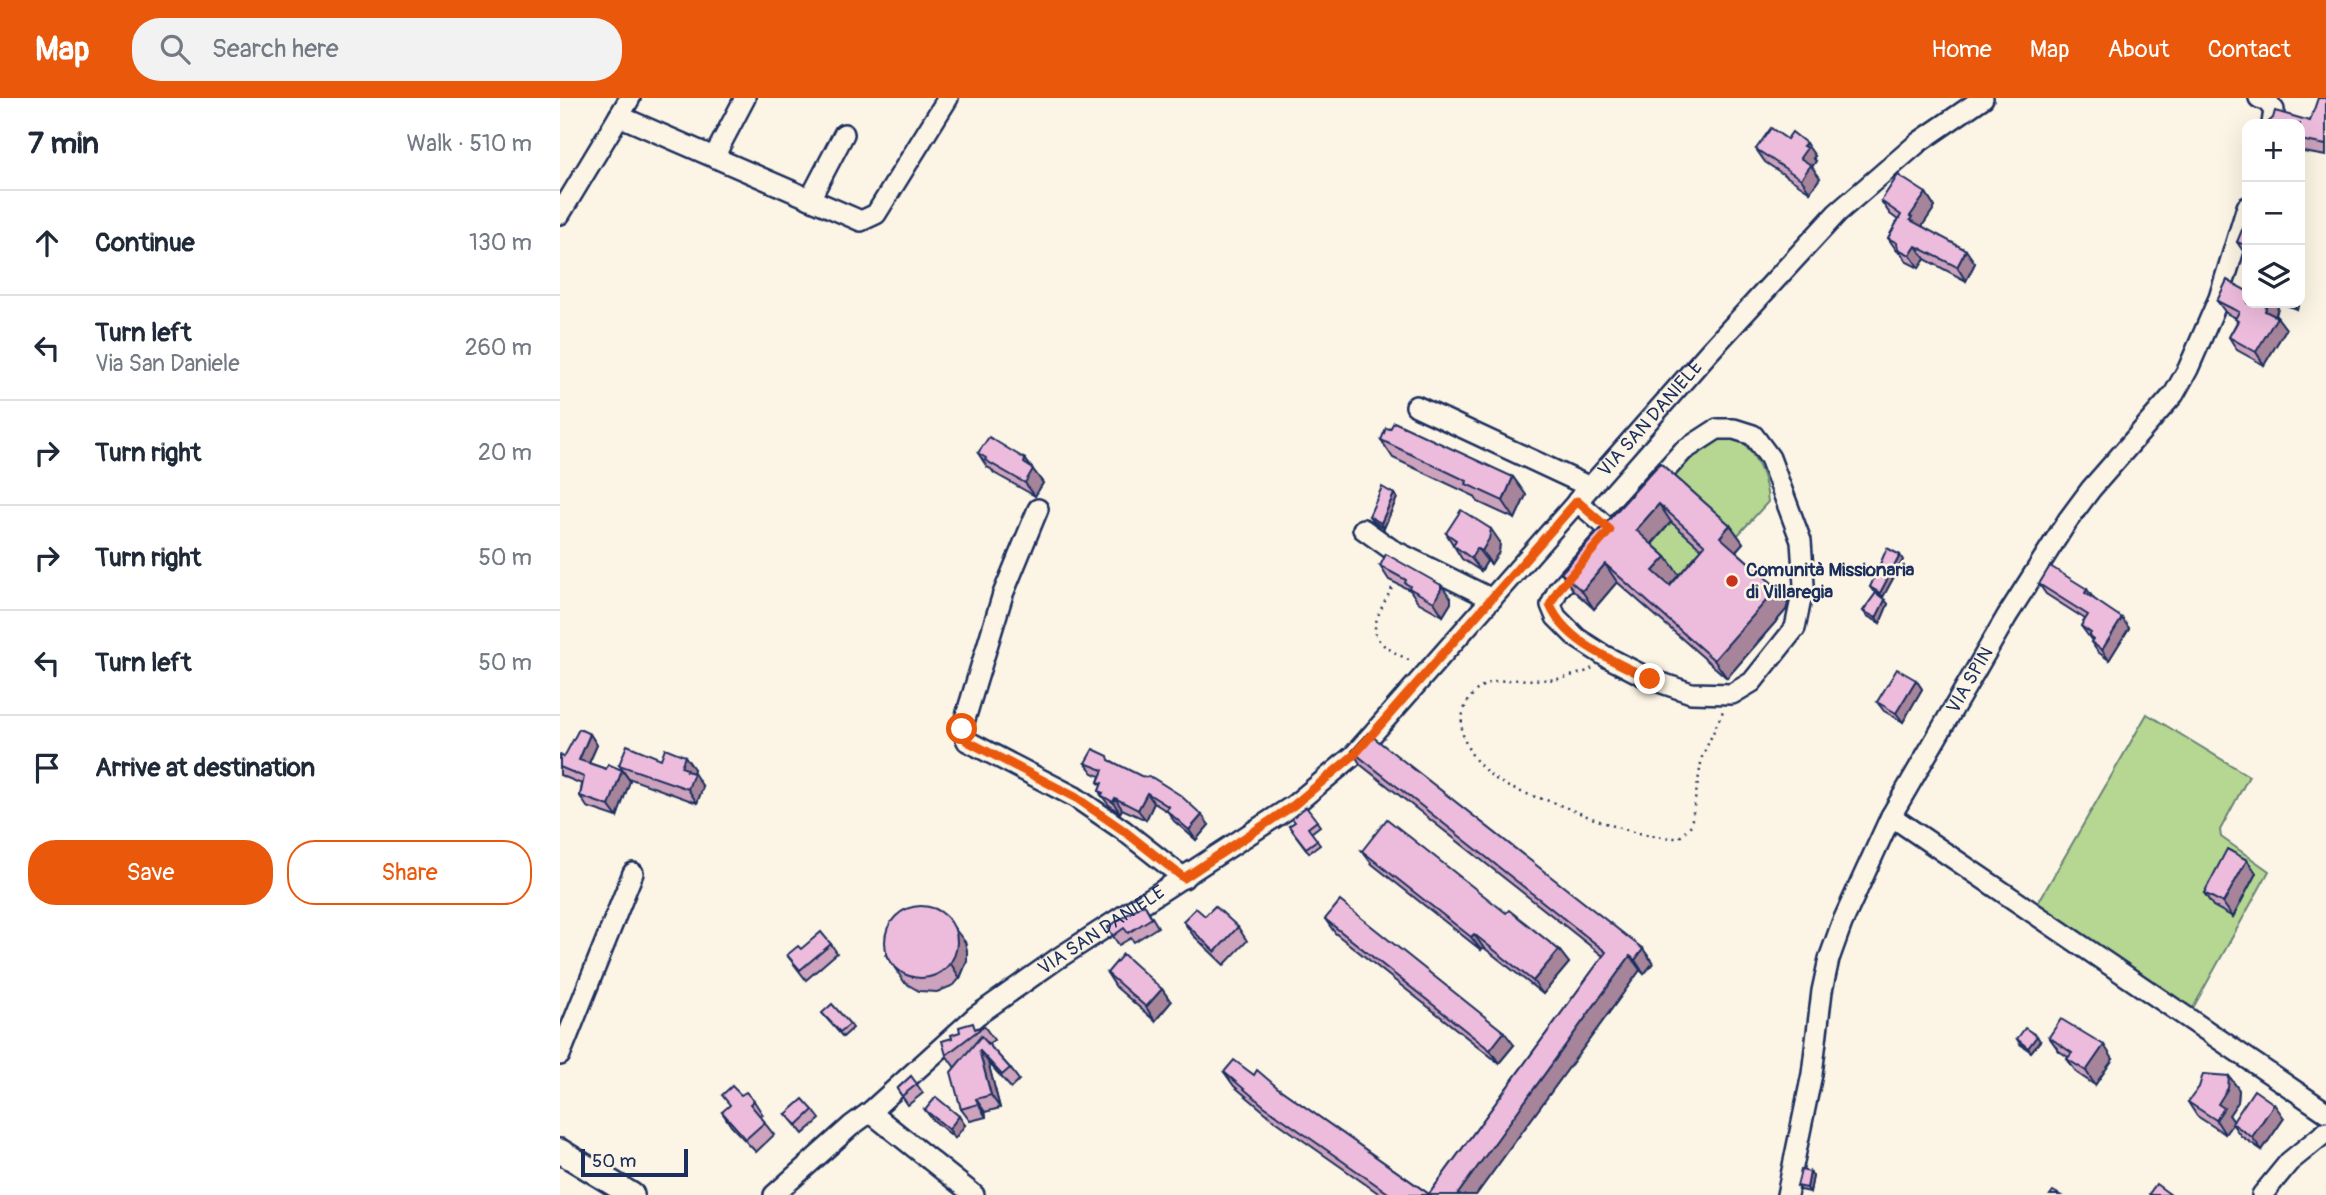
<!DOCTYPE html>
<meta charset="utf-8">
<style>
body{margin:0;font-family:Pangolin,sans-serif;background:#f2f2f3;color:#1f2937}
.controls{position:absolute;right:21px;top:21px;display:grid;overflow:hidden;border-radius:14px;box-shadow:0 7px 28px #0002}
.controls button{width:63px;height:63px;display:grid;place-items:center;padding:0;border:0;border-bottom:2px solid #e0e1e3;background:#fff;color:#1f2937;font:35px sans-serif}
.scale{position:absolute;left:21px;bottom:18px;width:107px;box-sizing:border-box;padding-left:7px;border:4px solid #1b2f5e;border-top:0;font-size:19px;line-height:24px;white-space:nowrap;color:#1b2f5e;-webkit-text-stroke:5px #fcf5e5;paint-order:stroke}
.stop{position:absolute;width:21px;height:21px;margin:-16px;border:5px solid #ea580c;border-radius:50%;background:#fff}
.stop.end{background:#ea580c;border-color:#fff;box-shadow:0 2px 7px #0008}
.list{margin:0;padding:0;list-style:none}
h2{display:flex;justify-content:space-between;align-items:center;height:91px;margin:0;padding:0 28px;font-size:30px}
h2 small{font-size:23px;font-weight:400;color:#747a83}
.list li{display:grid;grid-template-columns:46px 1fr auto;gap:21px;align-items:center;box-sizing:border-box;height:105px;padding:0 28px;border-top:2px solid #e0e1e3}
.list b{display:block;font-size:26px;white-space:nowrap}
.list p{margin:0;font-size:23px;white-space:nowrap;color:#747a83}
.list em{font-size:23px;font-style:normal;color:#747a83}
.actions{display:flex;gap:14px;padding:21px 28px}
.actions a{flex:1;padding:16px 0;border:2px solid #ea580c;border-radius:28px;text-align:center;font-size:24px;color:#ea580c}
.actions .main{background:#ea580c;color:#fff}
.icon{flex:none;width:38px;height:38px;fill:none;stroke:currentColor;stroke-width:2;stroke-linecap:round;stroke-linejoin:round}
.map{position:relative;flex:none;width:1766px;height:1097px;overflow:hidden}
header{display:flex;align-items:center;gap:42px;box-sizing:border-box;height:98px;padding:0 35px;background:#ea580c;color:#fff}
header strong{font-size:33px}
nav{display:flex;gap:38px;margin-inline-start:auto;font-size:24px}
.search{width:490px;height:63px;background:#f2f2f3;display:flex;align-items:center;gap:18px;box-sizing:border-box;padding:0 24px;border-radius:28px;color:#747a83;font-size:26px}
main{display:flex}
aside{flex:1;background:#fff}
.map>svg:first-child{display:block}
</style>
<header>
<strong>Map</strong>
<div class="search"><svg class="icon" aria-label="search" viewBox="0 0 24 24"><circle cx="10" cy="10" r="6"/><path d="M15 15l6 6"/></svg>Search here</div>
<nav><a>Home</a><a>Map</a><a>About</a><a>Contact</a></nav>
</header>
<main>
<aside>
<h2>7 min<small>Walk · 510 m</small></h2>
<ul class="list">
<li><svg class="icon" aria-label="ahead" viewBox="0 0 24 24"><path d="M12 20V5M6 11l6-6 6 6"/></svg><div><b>Continue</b></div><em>130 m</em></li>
<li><svg class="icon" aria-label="left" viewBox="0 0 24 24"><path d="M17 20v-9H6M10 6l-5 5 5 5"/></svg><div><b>Turn left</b><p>Via San Daniele</p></div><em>260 m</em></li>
<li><svg class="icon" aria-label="right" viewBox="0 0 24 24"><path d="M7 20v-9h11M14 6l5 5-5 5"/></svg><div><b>Turn right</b></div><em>20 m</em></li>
<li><svg class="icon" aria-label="right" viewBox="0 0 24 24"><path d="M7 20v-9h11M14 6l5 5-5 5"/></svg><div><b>Turn right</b></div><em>50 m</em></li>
<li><svg class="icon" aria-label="left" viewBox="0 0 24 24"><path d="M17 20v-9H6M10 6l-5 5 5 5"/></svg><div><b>Turn left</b></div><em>50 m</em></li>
<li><svg class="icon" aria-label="arrive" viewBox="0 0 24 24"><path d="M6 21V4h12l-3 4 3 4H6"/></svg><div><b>Arrive at destination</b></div></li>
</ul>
<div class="actions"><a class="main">Save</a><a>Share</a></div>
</aside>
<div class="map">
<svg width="1766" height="1097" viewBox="0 0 1766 1097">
<rect width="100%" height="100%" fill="#fcf5e5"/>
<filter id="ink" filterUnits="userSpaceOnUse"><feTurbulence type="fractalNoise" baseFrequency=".0143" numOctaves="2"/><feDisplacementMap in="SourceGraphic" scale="14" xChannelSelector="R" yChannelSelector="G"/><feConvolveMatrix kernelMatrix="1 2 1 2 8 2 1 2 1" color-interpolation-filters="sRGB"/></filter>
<g filter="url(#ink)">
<g fill="#b6d791" stroke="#688378" stroke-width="2">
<path d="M1164,338l16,2c17,20 26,37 28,64l-32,35 -65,-57 27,-29z"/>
<path d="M1111,424l47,41 -36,40 -38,-49z"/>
<path d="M1587,616l102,62 -29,54 1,7 48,34 -81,146 -55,-49 -99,-58z"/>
</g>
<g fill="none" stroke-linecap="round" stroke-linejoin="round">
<defs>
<g id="minor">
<path d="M1699,0l7,2 8,10 -2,14"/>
<path d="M59,18l242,105 15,-7 72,-116"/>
<path d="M154,59l31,-59"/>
<path d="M250,101l34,-65"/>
<path d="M0,116l70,-116"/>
<path d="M856,308l174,81"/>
<path d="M1157,331h17l19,6 17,23 31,83 3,44 -9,43 -43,54 -20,12 -41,-1 -41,-14 -45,-23 -28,-18 -21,-21 -5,-12 7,-15 125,-139z"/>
<path d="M1017,403l33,29"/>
<path d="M478,411l-35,85 -41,135 5,12 108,56 48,33 61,48"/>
<path d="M803,431l28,20 101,50"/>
<path d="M1331,718l435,296"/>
<path d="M0,957l73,-182"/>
<path d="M310,1014l104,83"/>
<path id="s1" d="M214,1097l77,-69 19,-14 106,-96 81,-57 237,-154 60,-50 355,-403 128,-139 82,-71 64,-44"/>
<path id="s2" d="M1227,1097l25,-121 10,-83 7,-32 13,-36 49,-107 116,-200 61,-96 23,-31 83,-95 14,-25 31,-71 28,-91"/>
<path d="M1702,1097l27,-33 37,-30"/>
</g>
<path id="major" d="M0,1053l72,44"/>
</defs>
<use href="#minor" stroke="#1b2f5e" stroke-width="24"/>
<use href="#major" stroke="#1b2f5e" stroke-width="28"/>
<g stroke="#1b2f5e" stroke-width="2.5" stroke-dasharray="2 5" stroke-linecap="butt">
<path d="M832,490c-25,46 -26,51 21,74"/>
<path d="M1032,570l-3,3c-10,2 -20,6 -31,8 -21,3 -66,-5 -82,12 -33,34 -3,77 31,95 14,7 30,11 45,16 41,16 82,36 127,36l12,-13 11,-68 21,-46"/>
</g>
<use href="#minor" stroke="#fcf5e5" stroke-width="19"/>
<use href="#major" stroke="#fcf5e5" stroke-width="23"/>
</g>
<g fill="#cca2bd" stroke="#1b2f5e" stroke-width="2" fill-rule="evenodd">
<path d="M1766,0v58l-22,-4 -2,-3h-2v-25l10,-3z"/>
<path d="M1227,41l28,17 -2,2 3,3 -4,6 8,11 -10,14 -45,-30 -9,-13z"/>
<path d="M1366,95l9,14 -13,19 53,37 -9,18 -41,-22 -6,9 -12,-6 -6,-9 -4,-2 -9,-13 10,-18 -8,-6 -9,-13z"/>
<path d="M1687,129v28l-2,-1 -8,-12z"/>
<path d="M1657,203l30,2h32l-3,13 10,13 -22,36 -27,-15 -8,-13 8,-15 -1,-4 -10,-5z"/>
<path d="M1720,205h19l-2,6z"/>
<path d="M821,342l132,37 13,18 -11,24 -37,-17 -4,-6 -81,-38z"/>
<path d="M418,355l47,6 18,24 -8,13 -41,-23 -3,-4 -4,-2z"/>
<path d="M1100,365l70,62 13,18 -7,8 39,35 13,18 -2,6 -59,68 -110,-96 -23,27 -20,-18 -13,-18zM1111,424l31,27 -23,26 -13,-18 -14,-13z"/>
<path d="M834,396l3,4 -13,30 -12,-8 -3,-4z"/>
<path d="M886,435l54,9 -1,10 -8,12 -4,-3 -6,10 -19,-12z"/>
<path d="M1343,462l-20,37 -6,-4 11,11 -8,19 -13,-7 -4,-5 13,-18 -3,-2 -3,-4z"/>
<path d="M820,468l71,32v5l-8,13 -25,-14 -8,-12 -21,-10z"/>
<path d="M1479,486l55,15 35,29 -20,32 -11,-8 -7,-10 1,-1 -11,-15 4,-7 -39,-25z"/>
<path d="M1356,582l6,9 -19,33 -19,-11 -7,-9z"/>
<path d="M30,636l7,11 -8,18 17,6 16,1 8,11 -13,36 -30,-10 -7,-11 2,-12 -22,-9v-20l4,2z"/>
<path d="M792,653l291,198 10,14 -9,11 -4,-4 -164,225h-95l-107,-75 -40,-34 -10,-14 30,3 24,13 151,106 174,-238 -242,-191z"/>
<path d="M101,661l33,10 -1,4 10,14 -6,16 -69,-25 -9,-13z"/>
<path d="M552,663l97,64 -13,15 -22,-19 -6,-9 -14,-9 -8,17 -24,-11 -2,4 -11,-8 -8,-10 -2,-4 2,-5 -3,-4 2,-6 -7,-3 -8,-10z"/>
<path d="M746,709l14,19 -9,7 9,12 -11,8 -20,-27 6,-4z"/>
<path d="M802,753l144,62 53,37 10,13 -26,31 -60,-47 -2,3 -109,-86z"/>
<path d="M1687,762l9,13 -23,44 -20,-11 -9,-13z"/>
<path d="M584,806l14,23 -24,15 -3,-4 -12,7 -6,-9z"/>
<path d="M645,818l33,11 9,14 -23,24 -31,-30 -10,-14z"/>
<path d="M765,821l189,126 -15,18 -164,-130z"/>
<path d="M405,844l2,9v10l-7,17 -6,7 -17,7 -18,-1 -14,-8 -19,-28z"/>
<path d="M271,846l6,9 -31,27 -19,-25z"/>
<path d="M547,875l55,16 9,13 -16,19 -39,-34z"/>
<path d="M262,915l28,11 3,4 -10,9z"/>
<path d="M424,928l10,14 -6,4 22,24 9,12 -8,8 -23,-26 12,46 -15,4 1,5 -16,4 -9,-12 -6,-41 -9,-13 31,-27z"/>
<path d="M1489,939l64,22 -18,26 -18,-12 -10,-14 1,-2 -9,-6z"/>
<path d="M1457,941l23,2 -9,11 -11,-8z"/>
<path d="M351,978l12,17 -15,12 -11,-16z"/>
<path d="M1669,978l10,14 -1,12 -9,13 4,6 51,-3 -22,32 -21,-14 -9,-12 -7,10 -28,-18 -9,-14z"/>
<path d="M194,1003l9,14 -3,2 14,18 -18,17 -25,-26 -9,-14z"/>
<path d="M253,1012l7,9 -17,15 -17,-20z"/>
<path d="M365,1012l40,15 -10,13 -23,-19z"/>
<path d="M1250,1074l3,4 -3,16 -9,-2 -4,-4z"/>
</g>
<g fill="#a6849a" stroke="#1b2f5e" stroke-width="2">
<path d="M1246,45l9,13 -2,2 3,3 -4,6 8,11 -10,14 -9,-13 -1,-21 3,-12z"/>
<path d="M1366,95l9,14 -15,22 -10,-9v-4z"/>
<path d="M1356,148l9,13 -6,9 -9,-13z"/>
<path d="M1406,152l9,13 -9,18 -9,-14z"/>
<path d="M1707,205h12l-5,18 3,-4 9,12 -22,36 -8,-13z"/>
<path d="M1732,205h7l-2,6z"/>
<path d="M465,361l18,24 -8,13 -10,-13 -1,-20z"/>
<path d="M953,379l13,18 -11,24 -12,-18z"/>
<path d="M834,396l3,4 -13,30 -3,-5z"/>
<path d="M1099,406l12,18 -23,26 -12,-18z"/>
<path d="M1170,427l13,18 -11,12 -12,-18z"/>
<path d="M931,431l9,13 -1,10 -8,12 -9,-13z"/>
<path d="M917,450l10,13 -6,10 -10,-13z"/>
<path d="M1340,457l3,5 -20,37 -3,-4z"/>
<path d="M1106,459l13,18 -13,14 -13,-18z"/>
<path d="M1045,466l12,18 -23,27 -12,-18z"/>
<path d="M881,487l10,13v5l-8,13 -9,-14z"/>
<path d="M1215,488l13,18 -2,6 -59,68 -13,-18z"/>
<path d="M1527,491l7,10 -9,-6z"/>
<path d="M1325,502l3,4 -8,19 -4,-5z"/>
<path d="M1562,520l7,10 -20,32 -7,-10z"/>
<path d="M1356,582l6,9 -19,33 -7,-9z"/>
<path d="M30,636l7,11 -11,25 -7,-10z"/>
<path d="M125,658l9,13 -2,7 2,-3 9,14 -6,16 -9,-14 -7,-22z"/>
<path d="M62,672l8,11 -13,36 -8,-11z"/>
<path d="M587,695l7,10 -8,17 -8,-10z"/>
<path d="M555,700l7,11 -2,4 -7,-11z"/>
<path d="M642,717l7,10 -13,15 -7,-10z"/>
<path d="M1687,762l9,13 -23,44 -10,-14z"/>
<path d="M395,831l10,13 2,9v10l-7,17 -9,-14z"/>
<path d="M914,836l9,13 -2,3 -10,-13z"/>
<path d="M1083,851l10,14 -9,11 -9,-14z"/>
<path d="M999,852l10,13 -26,31 -10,-13z"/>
<path d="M1070,858l10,14 -164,225h-19z"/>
<path d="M602,891l9,13 -16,19 -9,-14z"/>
<path d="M944,934l10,13 -15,18 -9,-13z"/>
<path d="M1477,938l3,5 -9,11 -3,-4z"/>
<path d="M1544,947l9,14 -18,26 -9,-14z"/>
<path d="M419,952l9,12 12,46 -9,-13z"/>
<path d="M1669,978l10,14 -1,12 -9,13 5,7 -9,12 -9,-14 2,-16z"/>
<path d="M416,1001l9,13 1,5 -8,-13z"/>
<path d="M1714,1006l10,14 -22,32 -10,-13z"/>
<path d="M399,1018l6,9 -10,13 -6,-9z"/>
<path d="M1250,1074l3,4 -3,16 -3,-4z"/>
</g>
<g fill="#edbcdc" stroke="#1b2f5e" stroke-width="2" fill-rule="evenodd">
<path d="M1758,0h8v47l-26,-5v-16h-34l7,-6 2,-7 35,10z"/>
<path d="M1211,30l16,11 5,-7 14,11 -3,3 4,2 -7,10 11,7 -10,14 -45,-30z"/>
<path d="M1338,77l28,18 -16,23 2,1 -2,3 56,30 -9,17 -41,-21 -6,9 -12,-6 -1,-6 -9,-5 13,-23 -20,-14z"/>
<path d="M1684,127l3,2v19l-10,-4z"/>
<path d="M1667,182l20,11v12h20l-2,8 12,6 -21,35 -27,-15 9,-16 -3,-2 4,-7 -22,-11z"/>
<path d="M834,324l119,55 -10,24 -37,-17 1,-3 -86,-41 5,-12 4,1z"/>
<path d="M429,339l36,22 -1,4 9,6 -8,14 -40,-23 1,-2 -8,-5z"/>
<path d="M1100,365l70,62 -10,12 55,49 -1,6 -60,68 -109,-96 -23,27 -21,-18zM1099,406l46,41 -35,41 -17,-15 13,-14 -30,-27z"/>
<path d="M822,389l12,7 -13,29 -12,-7z"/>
<path d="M901,412l30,19 -2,10 -7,12 -5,-3 -6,10 -18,-13 3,-5 -10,-7z"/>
<path d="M1327,450l13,7 -20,38 -10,-6z"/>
<path d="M826,456l55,31v4l-7,13 -25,-14 1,-2 -5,-3 1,-3 -26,-14z"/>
<path d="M1490,468l37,23 -2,4 37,25 -20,32 -11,-8 2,-3 -4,-3 2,-3 -10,-7 7,-11 -49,-31z"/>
<path d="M1316,495l9,7 -9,18 -13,-7z"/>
<path d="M1337,571l19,11 -20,33 -19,-11z"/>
<path d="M19,631l11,5 -11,26 27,9 2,-5 14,6 -13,36 -29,-10 4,-19 -24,-10v-12l4,2z"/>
<path d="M808,635l275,216 -8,11 -5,-4 -173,239h-66l-127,-89 -40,-34 10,-12 20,15 3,-5 21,18 151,106 177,-242 -254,-201z"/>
<path d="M67,647l34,14 4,-11 20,8 -4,11 6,2 -1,2 8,2 -6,16 -69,-24z"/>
<path d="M533,651l15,7 1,4 32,16 12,2 27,17 22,20 -13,15 -23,-20 3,-3 -22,-14 -9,17 -23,-12 -2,4 -12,-7 2,-2 -4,-2 3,-8 -4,-1 5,-12 -18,-7z"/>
<path d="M746,709l11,14 -9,7 9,12 -11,8 -17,-22 6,-4 -3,-4z"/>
<path d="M827,721l119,94 3,-3 50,40 -26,31 -59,-47 -3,3 -109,-86z"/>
<path d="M1667,751l20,11 -24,43 -19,-10z"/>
<path d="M780,803l164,131 -14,18 -165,-131z"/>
<path d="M584,806l8,14 -24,15 -4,-5 -11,8 -5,-9z"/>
<circle cx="361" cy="844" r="36"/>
<path d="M655,808l23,21 -23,25 -32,-31 13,-13 9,8z"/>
<path d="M261,834l10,12 -31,26 -13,-15 11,-9 3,3z"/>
<path d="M563,856l39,35 -16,18 -39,-34z"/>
<path d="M272,906l18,20 -10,8 -18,-19z"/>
<path d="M1501,921l43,26 -18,26 -19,-12 5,-6 -23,-16z"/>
<path d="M413,925l2,6 9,-3 -38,29 -4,-14 10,-3 -1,-3 9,-3 -1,-5z"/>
<path d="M1465,930l12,8 -9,12 -11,-9z"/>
<path d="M421,938l29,32 -8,7 -23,-25 12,45 -15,4 2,5 -17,5 -10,-37z"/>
<path d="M1643,976l26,2 -1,12 -10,16 6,4 -8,12 -28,-18 11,-15z"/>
<path d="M351,978l6,8 -15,12 -5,-7z"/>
<path d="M172,988l9,9 5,-3 8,9 -4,3 15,18 -19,17 -24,-27 8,-7 -8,-10z"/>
<path d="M1694,992l20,14 -22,33 -20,-14z"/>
<path d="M376,999l23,19 -10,13 -24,-19z"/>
<path d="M243,1001l10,11 -16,15 -11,-11z"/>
<path d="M1241,1072l9,2 -3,16 -10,-2z"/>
<path d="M1596,1086l15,11h-21l-1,-1z"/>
<path d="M1493,1093l7,4h-10z"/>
</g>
</g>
<g fill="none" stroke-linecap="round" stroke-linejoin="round" filter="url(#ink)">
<path stroke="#ea580c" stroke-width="9" d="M402,631l5,12 108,56 48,33 61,48 110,-73 60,-50 223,-254 33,29 -52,60 -8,15c16,38 65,56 100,74"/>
</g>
<circle fill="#c8321e" stroke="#fcf5e5" stroke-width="2.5" cx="1172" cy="483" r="7"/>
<g text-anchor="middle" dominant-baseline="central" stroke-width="5" stroke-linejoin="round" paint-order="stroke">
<g font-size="19" fill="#1b2f5e" stroke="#fcf5e5">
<text stroke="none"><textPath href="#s1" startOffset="1178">VIA SAN DANIELE</textPath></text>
<text stroke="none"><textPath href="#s2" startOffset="553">VIA SPIN</textPath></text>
<text stroke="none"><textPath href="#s1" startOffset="422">VIA SAN DANIELE</textPath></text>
</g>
<g font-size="19" font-weight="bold" fill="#1b2f5e" stroke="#fcf5e5" text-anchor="start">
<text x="1186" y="472">Comunità Missionaria<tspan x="1186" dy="22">di Villaregia</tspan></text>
</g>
</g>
</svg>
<div class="controls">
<button>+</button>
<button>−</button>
<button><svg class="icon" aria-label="layers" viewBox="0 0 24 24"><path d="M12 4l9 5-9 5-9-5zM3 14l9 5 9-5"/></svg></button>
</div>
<div class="scale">50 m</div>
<div class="stop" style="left:402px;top:631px"></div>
<div class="stop end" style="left:1090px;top:581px"></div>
</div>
</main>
